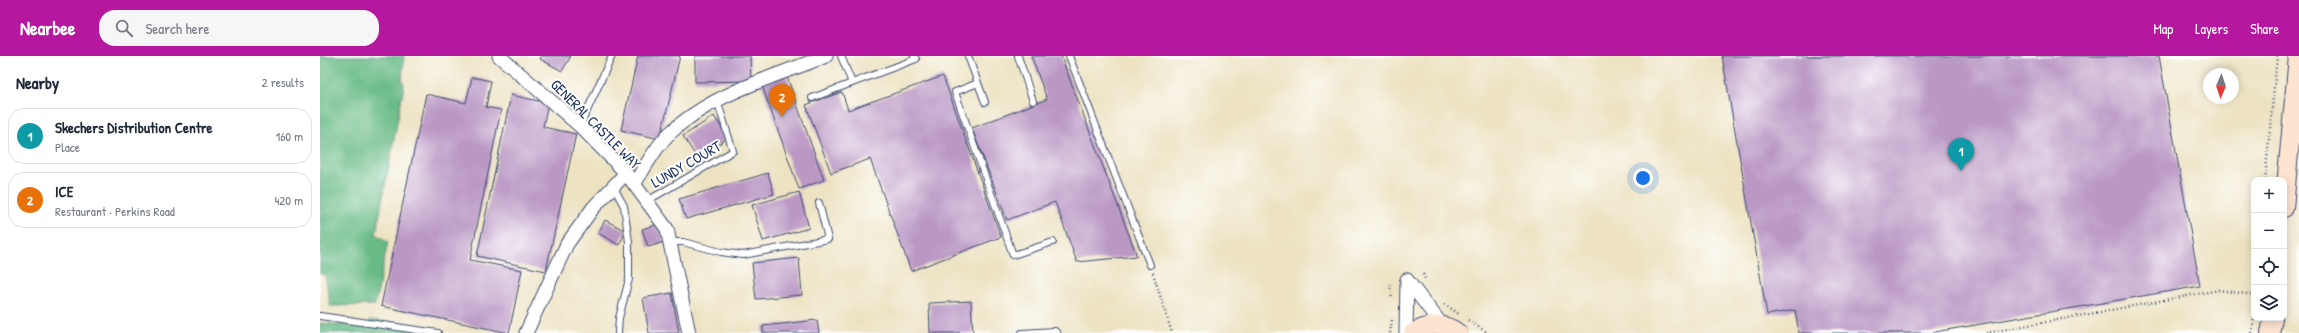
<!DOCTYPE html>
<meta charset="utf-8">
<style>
body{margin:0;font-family:"Patrick Hand",sans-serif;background:#f6f6f7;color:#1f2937}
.controls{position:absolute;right:12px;bottom:12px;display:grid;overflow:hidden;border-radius:8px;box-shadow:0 2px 10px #0003}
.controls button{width:36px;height:36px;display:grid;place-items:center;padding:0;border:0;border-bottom:1px solid #e0e1e3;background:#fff;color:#1f2937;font:20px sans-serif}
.compass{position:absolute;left:1883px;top:12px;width:36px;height:36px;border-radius:50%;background:#fff;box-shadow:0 2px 10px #0003;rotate:182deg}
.you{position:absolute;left:1323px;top:122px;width:14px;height:14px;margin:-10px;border:3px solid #fff;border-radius:50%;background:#1a73e8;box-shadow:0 0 0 6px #1a73e833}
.badge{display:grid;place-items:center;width:26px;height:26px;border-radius:50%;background:#b5179e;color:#fff;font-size:13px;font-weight:700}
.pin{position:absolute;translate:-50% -33px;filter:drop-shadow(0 1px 2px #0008)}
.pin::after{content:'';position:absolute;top:21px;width:14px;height:12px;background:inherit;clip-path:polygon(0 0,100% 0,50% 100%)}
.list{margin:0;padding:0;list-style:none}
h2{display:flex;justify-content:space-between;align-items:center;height:52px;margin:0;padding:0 16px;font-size:17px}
h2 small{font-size:13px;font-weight:400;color:#747a83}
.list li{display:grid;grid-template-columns:26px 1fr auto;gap:12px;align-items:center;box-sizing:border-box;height:56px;margin:0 8px 8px;padding:0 8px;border:1px solid #e0e1e3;border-radius:16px}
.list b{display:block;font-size:15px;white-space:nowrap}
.list p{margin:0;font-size:13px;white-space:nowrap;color:#747a83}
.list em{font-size:13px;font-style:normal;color:#747a83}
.icon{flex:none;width:22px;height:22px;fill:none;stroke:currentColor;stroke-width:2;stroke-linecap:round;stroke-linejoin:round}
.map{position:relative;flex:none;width:1979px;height:277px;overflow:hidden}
header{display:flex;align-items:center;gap:24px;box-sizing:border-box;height:56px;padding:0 20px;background:#b5179e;color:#fff}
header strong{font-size:19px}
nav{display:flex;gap:22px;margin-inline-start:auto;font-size:14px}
.search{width:280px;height:36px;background:#f6f6f7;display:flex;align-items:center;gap:10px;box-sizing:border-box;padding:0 14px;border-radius:16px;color:#747a83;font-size:15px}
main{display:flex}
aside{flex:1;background:#fff}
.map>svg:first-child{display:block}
</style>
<header>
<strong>Nearbee</strong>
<div class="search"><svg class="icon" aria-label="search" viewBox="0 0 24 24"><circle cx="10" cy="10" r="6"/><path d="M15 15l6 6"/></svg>Search here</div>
<nav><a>Map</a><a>Layers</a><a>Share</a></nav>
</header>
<main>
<aside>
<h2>Nearby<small>2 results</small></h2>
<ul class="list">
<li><span class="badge" style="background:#0f9aa8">1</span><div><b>Skechers Distribution Centre</b><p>Place</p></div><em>160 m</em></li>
<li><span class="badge" style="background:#e8710a">2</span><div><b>ICE</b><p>Restaurant · Perkins Road</p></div><em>420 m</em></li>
</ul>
</aside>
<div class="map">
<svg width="1979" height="277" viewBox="0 0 1979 277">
<rect width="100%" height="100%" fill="#fff"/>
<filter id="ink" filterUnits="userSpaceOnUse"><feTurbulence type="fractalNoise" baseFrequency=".025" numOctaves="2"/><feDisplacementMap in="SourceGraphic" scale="8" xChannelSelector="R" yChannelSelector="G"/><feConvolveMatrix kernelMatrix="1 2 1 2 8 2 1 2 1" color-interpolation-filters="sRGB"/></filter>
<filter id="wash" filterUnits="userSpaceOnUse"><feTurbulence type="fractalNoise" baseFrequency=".012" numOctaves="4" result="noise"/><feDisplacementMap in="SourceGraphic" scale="16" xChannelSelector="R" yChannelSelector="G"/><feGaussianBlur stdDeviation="0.9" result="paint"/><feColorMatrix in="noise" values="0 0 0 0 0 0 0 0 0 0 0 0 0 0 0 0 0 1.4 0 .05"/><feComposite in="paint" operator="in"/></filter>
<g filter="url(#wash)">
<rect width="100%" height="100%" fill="#ede3c3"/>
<g fill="#69bb86" stroke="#427572">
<path d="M0,0h84l-2,23 2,7 -28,148 12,8 -13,63 -45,1 -5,-32h-5z"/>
<path d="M50,264l52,6 -3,7h-99v-10l48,4z"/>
</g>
<g id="blocks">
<g fill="#ba98c4">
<path d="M221,0h30l-9,15 -22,-12z"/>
<path d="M318,0h42l-20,83 -39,-9z"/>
<path d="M375,0h55l1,25 -56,1z"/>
<path d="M711,0h30l76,200 -60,6 -22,-60 -48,18 -35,-92 75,-29z"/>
<path d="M1402,0h437l41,230 -271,47h-130l-4,-23 -28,5z"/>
<path d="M466,18l38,106 -25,9 -38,-106z"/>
<path d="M623,20l58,161 -90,34 -41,-112 -39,14 -25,-68 36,-13 6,18z"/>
<path d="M152,21l19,4 -5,26 15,3 -31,150 52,10 -13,63 -128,-27 45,-212 40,9z"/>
<path d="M191,39l37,8 -5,24 33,7 -30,137 -69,-15z"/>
<path d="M394,60l14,22 -31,20 -14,-22z"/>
<path d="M448,117l6,21 -88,25 -7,-20z"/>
<path d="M479,136l10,36 -46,13 -11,-36z"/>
<path d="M285,164l21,11 -7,14 -21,-12z"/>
<path d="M339,168l5,18 -16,5 -6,-18z"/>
<path d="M479,202l3,37 -46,4 -4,-36z"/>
<path d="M352,237l7,40h-30l-6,-35z"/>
<path d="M651,245l2,32h-43l-1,-30z"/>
<path d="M497,264l2,13h-56v-7z"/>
</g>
</g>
</g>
<g filter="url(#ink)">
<use href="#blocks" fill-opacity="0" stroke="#3a4a6d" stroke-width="1"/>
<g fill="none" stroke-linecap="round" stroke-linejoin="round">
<defs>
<g id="lane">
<path d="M521,0l11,27"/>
<path d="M648,0l17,46"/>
<path d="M698,0l15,45"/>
<path d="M749,0l81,209"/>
<path d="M658,27l-23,9 58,163 40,-13"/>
<path d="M492,42l104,-39 -2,-3"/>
<path d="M260,70l32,-70"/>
<path d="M293,130l11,20 5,36v37l-10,39 -1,15"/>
<path d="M327,145l86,-50 -16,-51"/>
<path d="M350,186h13l38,10 22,3 85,-16 -9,-36"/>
<path d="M0,260l118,17"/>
<path d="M702,277l33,-2 2,2"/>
</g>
<g id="street">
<path d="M179,0l81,70 46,47 41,56 22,104"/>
<path d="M314,128c11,-16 21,-37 35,-50 41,-40 105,-57 157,-78"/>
<path d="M1087,224l35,45"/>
<path d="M206,277l41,-89 26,-36 33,-35"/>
<path d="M1086,277l1,-53"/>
</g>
<g id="secondary">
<path d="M1964,152l14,-152"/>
<path d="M1093,277c15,-9 31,-11 45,0"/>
<path d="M1950,277l3,-15"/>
</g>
</defs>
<use href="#lane" stroke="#3a4a6d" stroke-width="8"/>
<use href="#street" stroke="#3a4a6d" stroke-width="15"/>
<use href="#secondary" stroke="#3a4a6d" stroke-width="20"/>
<g stroke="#3a4a6d" stroke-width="2.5" stroke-dasharray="1 3" stroke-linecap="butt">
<path d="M1945,124l12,-124"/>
<path d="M833,217l19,60"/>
<path d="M1103,218l3,7"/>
<path d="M1070,228l2,15"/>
<path d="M1124,248l15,10"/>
<path d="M1148,264l20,13"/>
<path d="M1070,277l2,-13"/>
<path d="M1666,277l233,-43 35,5"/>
<path d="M1932,277l2,-15"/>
</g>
<use href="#lane" stroke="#fff" stroke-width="6"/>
<use href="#street" stroke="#fff" stroke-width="13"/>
<use href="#secondary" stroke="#fde4d1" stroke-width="18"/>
</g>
</g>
<g text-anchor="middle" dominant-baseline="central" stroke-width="4" stroke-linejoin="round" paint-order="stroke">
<g font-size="15" fill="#1b2f5e" stroke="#fff">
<text transform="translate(276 68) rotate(45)">GENERAL CASTLE WAY</text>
<text transform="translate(366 108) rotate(-30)">LUNDY COURT</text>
</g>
</g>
</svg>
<div class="controls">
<button>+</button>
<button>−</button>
<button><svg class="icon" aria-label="locate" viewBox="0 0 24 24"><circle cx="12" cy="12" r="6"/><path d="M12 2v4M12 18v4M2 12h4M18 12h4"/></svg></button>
<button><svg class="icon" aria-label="layers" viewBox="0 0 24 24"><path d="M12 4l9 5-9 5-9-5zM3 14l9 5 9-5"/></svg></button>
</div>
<svg class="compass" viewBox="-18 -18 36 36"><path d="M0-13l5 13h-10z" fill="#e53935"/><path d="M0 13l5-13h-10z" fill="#747a83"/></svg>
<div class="you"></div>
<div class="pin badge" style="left:1641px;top:115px;background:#0f9aa8">1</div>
<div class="pin badge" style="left:462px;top:61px;background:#e8710a">2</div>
</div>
</main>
